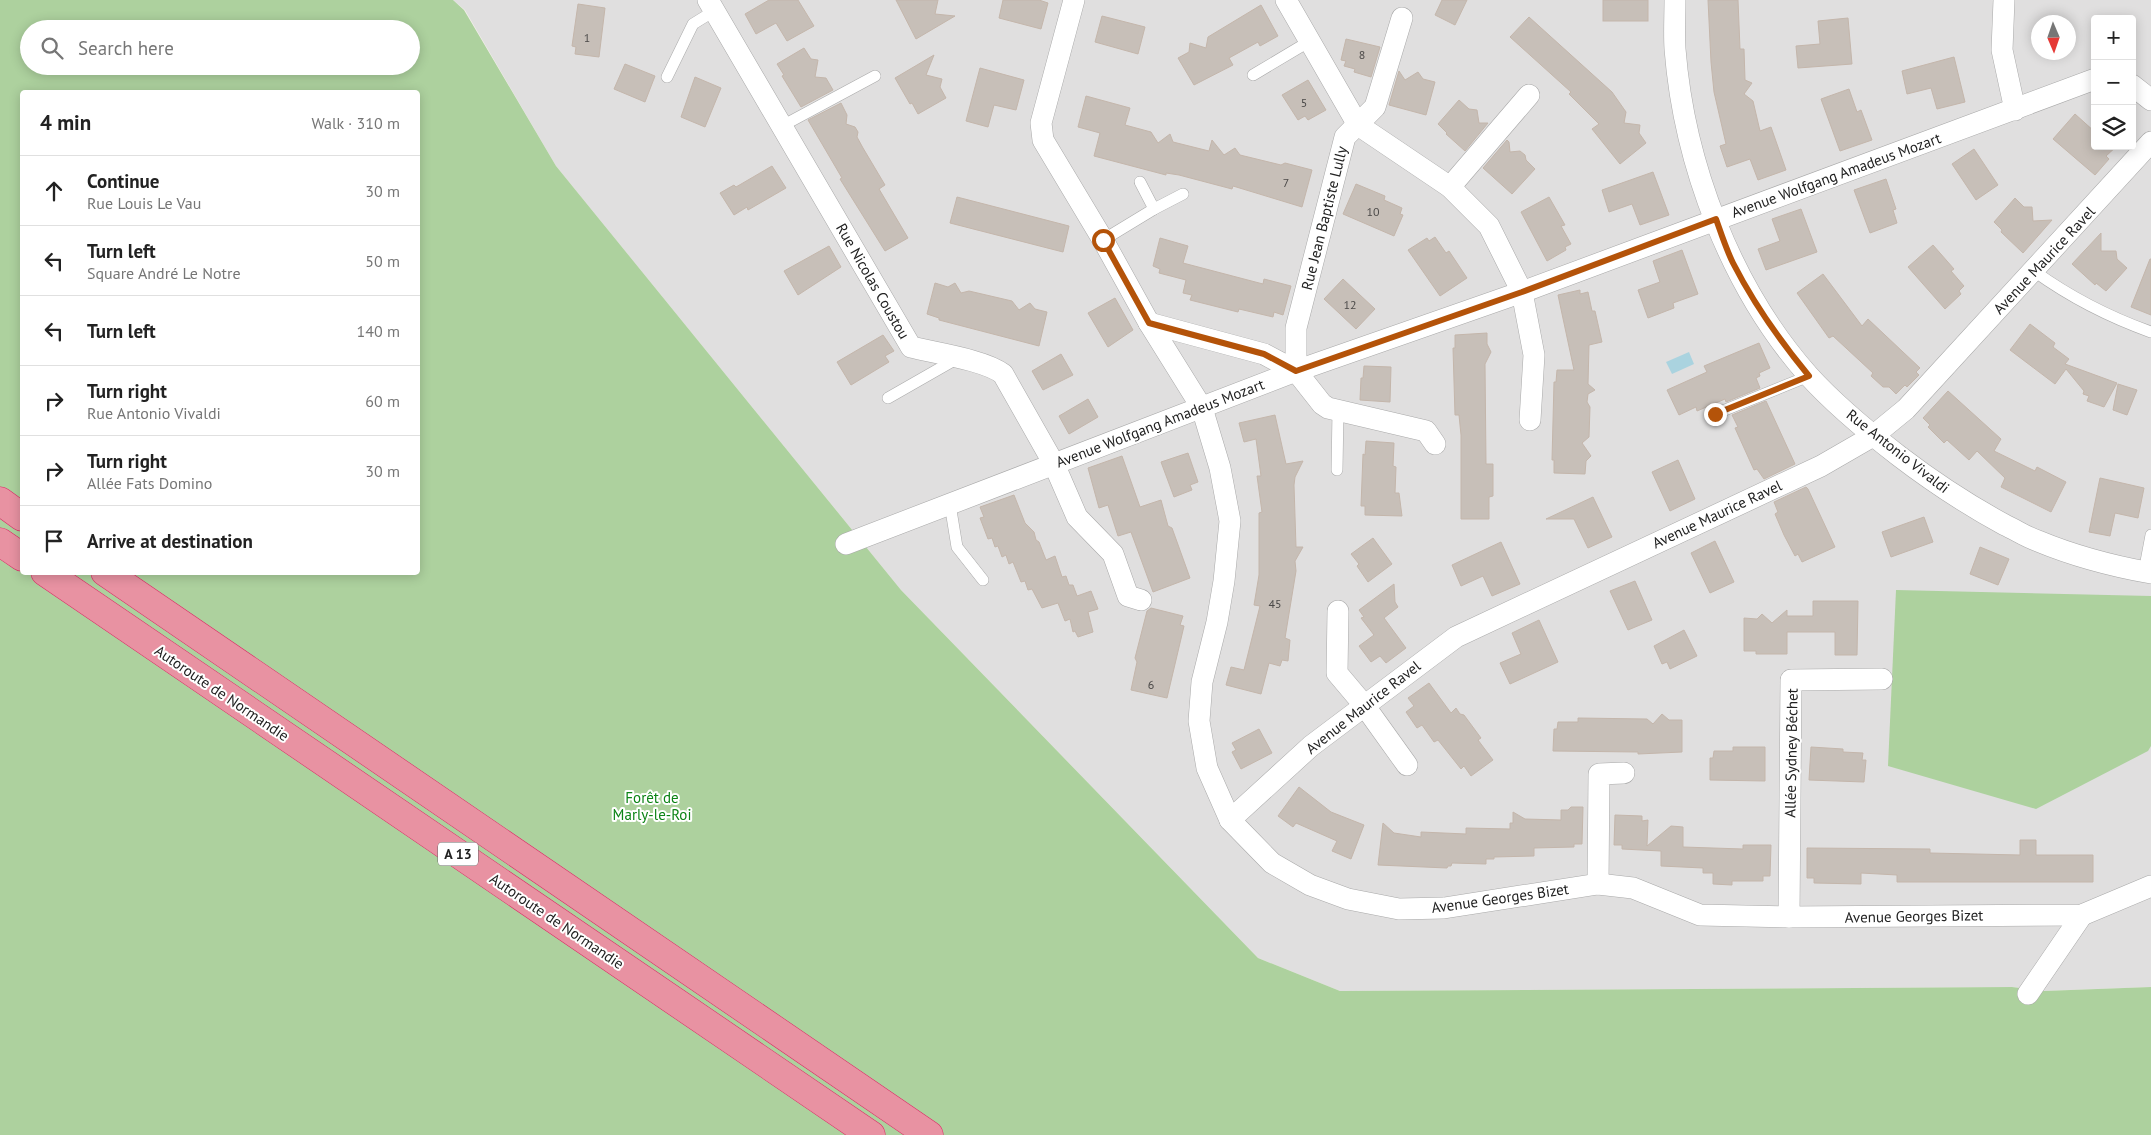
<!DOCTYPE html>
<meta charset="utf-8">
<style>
body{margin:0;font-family:"PT Sans",sans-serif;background:#f2f2f2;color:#222}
.controls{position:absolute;right:15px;top:15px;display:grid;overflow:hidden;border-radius:5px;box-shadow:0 2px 12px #0003}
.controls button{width:45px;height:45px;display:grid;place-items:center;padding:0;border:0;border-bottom:1px solid #e0e0e0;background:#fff;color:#222;font:25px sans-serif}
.compass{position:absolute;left:2031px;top:15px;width:45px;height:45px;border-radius:50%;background:#fff;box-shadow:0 2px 12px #0003;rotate:178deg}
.stop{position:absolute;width:15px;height:15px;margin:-11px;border:4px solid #b45309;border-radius:50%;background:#fff}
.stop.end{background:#b45309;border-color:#fff;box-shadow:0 1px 5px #0008}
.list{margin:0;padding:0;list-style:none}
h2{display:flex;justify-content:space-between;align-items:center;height:65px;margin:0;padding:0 20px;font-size:21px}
h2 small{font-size:16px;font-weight:400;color:#767676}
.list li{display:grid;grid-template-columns:32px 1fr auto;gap:15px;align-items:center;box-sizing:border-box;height:70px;padding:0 20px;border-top:1px solid #e0e0e0}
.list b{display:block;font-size:19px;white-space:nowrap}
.list p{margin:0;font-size:16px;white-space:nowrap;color:#767676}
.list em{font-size:16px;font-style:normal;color:#767676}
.icon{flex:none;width:28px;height:28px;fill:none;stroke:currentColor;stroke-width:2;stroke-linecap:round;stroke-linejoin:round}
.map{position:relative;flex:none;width:2151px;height:1135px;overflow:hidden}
.search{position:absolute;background:#fff;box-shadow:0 2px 12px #0003;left:20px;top:20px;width:400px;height:55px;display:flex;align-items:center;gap:12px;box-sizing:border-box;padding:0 18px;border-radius:28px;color:#767676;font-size:19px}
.panel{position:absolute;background:#fff;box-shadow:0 2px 12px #0003;left:20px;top:90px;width:400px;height:485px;border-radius:5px}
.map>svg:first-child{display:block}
</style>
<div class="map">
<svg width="2151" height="1135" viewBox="0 0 2151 1135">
<rect width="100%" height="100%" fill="#f2efe9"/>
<path fill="#e0dfdf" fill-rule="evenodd" d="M453,0h1698v987l-107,4 -32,-4 -672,4 -82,-33 -357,-368 -345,-424 -91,-156zM2095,19h37v127h-37zM2038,22h30v30h-30z"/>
<g fill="#add19e" fill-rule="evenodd">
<path d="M0,0h453l11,10 92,156 345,424 357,368 82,33 672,-4 32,4 107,-4v148h-2151zM29,29h382v37h-382zM22,92h396v480h-396z"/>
<path d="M1896,590l255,6v150l-3,5 -112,58 -148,-43z"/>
</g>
<path fill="#aad3df" d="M1689,352l5,12 -22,10 -6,-12z"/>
<g fill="#c7bfb8" stroke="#c4b6ab">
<path d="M769,0h29l16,26 -27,15 -11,-18 -20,11 -11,-20z"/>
<path d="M896,0h42l-3,14 20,2 -39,23z"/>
<path d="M1003,0h36l9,3 -7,26 -42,-11z"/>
<path d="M1442,0h25l-12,25 -20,-10z"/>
<rect x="1603" y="0" width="45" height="21"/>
<path d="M1708,0h30l2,49h4l1,31 7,3 -8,11 9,7 7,30 11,-4 15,43 -28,10 -8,-21 -23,8 -7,-21 6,-2 -12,-52 -3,-30z"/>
<path d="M578,4l27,4 -6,49 -24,-3 1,-7 -4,-1z"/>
<path d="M1261,5l17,31 -18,10 -2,-4 -29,16 4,7 -39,20 -16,-27 11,-6 1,-9 16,5 2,-11z"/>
<path d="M1102,16l43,11 -7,27 -43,-12z"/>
<path d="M1529,17l83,75 14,20 -2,11 16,2 -1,8 7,10 -26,21 -28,-35 7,-5 -30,-30 2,-2 -61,-55z"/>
<path d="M1848,18l4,46 -54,4 -2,-22 24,-2 -2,-23z"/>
<path d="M1346,39l34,8 -9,30 -17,-5 1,-3 -11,-3 2,-5 -5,-1z"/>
<path d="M804,48l7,11 7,1 -3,17 11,1 7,12 -32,17 -19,-31 2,-1 -7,-11z"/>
<path d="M934,55l-8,20 16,4 -2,8 6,11 -28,16 -6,-11 -2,1 -15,-26z"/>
<path d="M1954,57l11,45 -28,7 -6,-21 -24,6 -5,-23z"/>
<path d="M625,64l30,12 -10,26 -31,-13z"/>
<path d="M980,68l44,12 -8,30 -22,-5 -6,22 -22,-6z"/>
<path d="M1399,71l6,9 13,-8 5,7 12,3 -9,33 -37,-10z"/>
<path d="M695,77l26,11 -16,39 -24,-10z"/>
<path d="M1308,80l18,30 -18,10 -3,-4 -7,4 -16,-25z"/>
<path d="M1849,89l8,23 4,-2 11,30 -32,11 -19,-52z"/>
<path d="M1086,96l44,12 -5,17 26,7 7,11 12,-9 3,8 36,9 3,-11 12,15 11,-7 5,7 41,10 4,-2 27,7 -10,37 -69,-21 -1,3 -53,-14 -13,-2v2l-72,-19 6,-23 -22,-6z"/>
<path d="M1459,100l10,9 8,1 2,13h9l-23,28 -19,-17 1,-1 -9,-9z"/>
<path d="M841,103l6,12 -1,9 9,3 3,5 -1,5 6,11 22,37 -6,4 29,49 -23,13 -45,-72 2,-1 -34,-58z"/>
<path d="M2075,114l20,18v14h22l-11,10 3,3 -14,16 -42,-36z"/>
<path d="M1507,140l2,2 1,10 10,-1 5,4 1,5 9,9 -23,25 -29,-26z"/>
<path d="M1974,149l24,36 -22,15 -24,-36z"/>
<path d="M772,166l14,22 -38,22 -1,-3 -13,8 -14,-22 14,-8 2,2z"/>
<path d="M1653,172l16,43 -29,10 -8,-21 -23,8 -7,-22z"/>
<path d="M1886,179l10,30 -3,1 4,13 -27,10 -16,-43z"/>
<path d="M1356,184l29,12 -1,4 18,8 -2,6 3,1 -9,21 -51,-22z"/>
<path d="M957,197l112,29 -6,26 -113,-29z"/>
<path d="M1549,197l16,28 -4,1 10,18 -6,3 1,3 -19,11 -26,-49z"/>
<path d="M2015,198l9,9h8l1,14 19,-1 -29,33 -22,-21 1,-2 -8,-8z"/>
<path d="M1801,209l16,43 -51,18 -8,-21 22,-8 -8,-22z"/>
<path d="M2101,233v18h15l1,8 10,9 -21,23 -10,-8 -1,2 -23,-21z"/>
<path d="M1435,237l11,16 3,-2 18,27 -27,18 -32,-46 19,-12 2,3z"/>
<path d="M1160,238l28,8 -5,17 80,21 1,-5 27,7 -8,29 -9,-3 -1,5 -34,-8 -1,3 -48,-12 2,-5 -9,-2 3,-13 -27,-7 1,-4 -7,-3z"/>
<path d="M1933,245l21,24 -3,2 13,15 -5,5 2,3 -16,15 -37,-42z"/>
<path d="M829,246l12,21 -43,28 -14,-24z"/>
<path d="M1682,250l16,44 -25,9 1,5 -26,10 -10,-28 22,-8 -7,-21z"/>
<path d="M2150,259h1v56l-20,-8z"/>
<path d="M1823,274l39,52 6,-7 52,49 -4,4 3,3 -12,12 -2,-2 -9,9 -7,-7h-6l-12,-11 2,-3 -40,-37 -4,2 -32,-45z"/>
<path d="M1343,279l32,30 -19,20 -32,-30z"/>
<path d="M935,283l13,4 7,-4 6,10 8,-2 43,10 7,9 11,-7 5,6 12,3 -8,34 -100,-26v-2l-12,-4z"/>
<path d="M1580,290v4l8,-2 4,19h3l7,31 -13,3 -1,39 7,6 -7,4 -1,8 3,5 -1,30 -7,6 9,13 -5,5 -1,13 -31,-1v-13h-2l2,-78h2l1,-12h17l-16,-75z"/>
<path d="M1115,298l18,32 -25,17 -20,-34z"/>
<path d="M2030,324l25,19 -2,4 16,12 -4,5 52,19 -13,24 -17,-6 2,-5 -6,-2 1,-3 -18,-22 -11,15 -45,-34z"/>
<path d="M1487,333v11l4,8 -6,12 1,100h7v32l-4,1v22h-28v-84l-2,-20h-4l-2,-67h2v-13z"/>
<path d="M883,335l11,16 -9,5 4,6 -38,23 -14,-23z"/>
<path d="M1759,343l11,25 -11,5 1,3 -4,2 4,10 -34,14 -1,-3 -28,12 -1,-4 -17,8 -12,-25 40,-18 -3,-6z"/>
<path d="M1061,354l12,21 -30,15 -11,-19z"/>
<path d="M1364,366l27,1 -1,35 -30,-2 1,-22h2z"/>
<path d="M2118,384l19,6 -10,25 -14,-5z"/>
<path d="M1948,391l53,48 -7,12 41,20 2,-4 29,15 -15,30 -50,-25 4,-9 -28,-27 -8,9 -22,-20 -3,3 -16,-16 2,-2 -7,-7z"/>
<path d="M1088,399l10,18 -29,17 -10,-18z"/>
<path d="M1766,401l29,63 -31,15 -7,-10 -3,1 -19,-42 3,-1 -6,-12z"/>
<path d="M1275,415l11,49 17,-3 -8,16 -1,8 2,62h7l-8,14 1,10 -11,67 5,2 -2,21 -6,-1 -2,6 -11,-3 -8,31 -35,-9 5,-18 13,3 16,-64 -6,-1 5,-30v-62l3,-1 -5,-36h4l-5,-37 -12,3 -5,-19z"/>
<path d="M1366,441l28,2 -1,23 3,1 -1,26h4l3,23 -37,-1v-9h-4l2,-52 2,1z"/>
<path d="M1188,453l10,29 -8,3 2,5 -18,7 -13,-35z"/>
<path d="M1122,456l18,51 21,-7 7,26 4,2 18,50 -37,14 -22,-60 -13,4 -10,-31 -9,3 -11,-40z"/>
<path d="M1678,460l17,39 -25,12 -18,-39z"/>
<path d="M2100,478l44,10 -6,30 -23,-5 -5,23 -21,-4z"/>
<path d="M1806,487l2,2 27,58 -33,15 -4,-8 -3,2 -11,-21 -9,-21 3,-2 -4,-10z"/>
<path d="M1014,495l11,28 9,9 2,8 3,2 7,18 9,-4 7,21 4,-1 3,9h4l4,11 14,-5 7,18 -10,3 5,20 -15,5 -3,-6 -2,1 -3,-13 -5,2 -7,-18 -16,5 -10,-19 -4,1 -3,-9 -4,1 -8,-20 -4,2 -3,-9 -4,2 -4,-11 -3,1 -3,-9 -4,1 -8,-21 4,-1 -4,-10z"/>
<path d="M1593,497l19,40 -24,11 -14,-29h-28z"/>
<path d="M1924,517l9,25 -42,15 -9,-25z"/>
<path d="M1373,538l19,26 -24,18 -11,-16 2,-2 -8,-10z"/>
<path d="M1715,541l19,41 -24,11 -19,-40z"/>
<path d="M1501,542l19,42 -28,12 -9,-20 -22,10 -9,-21z"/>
<path d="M1980,547l29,12 -11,26 -28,-11z"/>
<path d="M1635,581l17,39 -24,10 -18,-39z"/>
<path d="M1394,584l1,18 3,5 -14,11 22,30 -20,15 -6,-7 -9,6 -12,-16 15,-11 -13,-17 3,-1 -5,-7z"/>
<path d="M1813,601h45l-1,54h-22v-23h-48v22h-31v-3h-12v-33l13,1 5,-5 10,9 15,-13v6h26z"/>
<path d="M1151,608l32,8 -3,9 4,1 -17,72 -36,-8 6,-28 -2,-4 12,-47z"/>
<path d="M1539,620l19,42 -48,22 -10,-21 21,-9 -9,-21z"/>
<path d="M1684,630l13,26 -27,13 -3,-7 -5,2 -8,-18z"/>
<path d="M1429,683l22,30 5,-5 4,6 4,1 17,23 -3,2 15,20 -22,16 -7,-10 -3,3 -23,-29 -4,2 -12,-17 -5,3 -11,-16 8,-6 -6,-8z"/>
<path d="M1662,714l7,6h13v32l-44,2v-2l-85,-1 1,-22h3l1,-7h20v-4l69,1 6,5z"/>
<path d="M1259,729l13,24 -31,16 -9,-17 4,-2 -4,-7z"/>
<path d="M1733,747h32v34l-55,-1v-22h3l1,-7h19z"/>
<path d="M1811,747l32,2v3l20,1 -1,7h4l-2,22 -55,-2z"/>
<path d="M1299,787l32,25 33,13 -13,34 -19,-8 5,-10 -41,-18 -3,4 -15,-11z"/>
<path d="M1571,807h12l-1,37h-8v3l-40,1v8l-40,1v2h-8v5l-34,-1 -1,3h-3l-1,2 -69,-3 5,-42 11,10 27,4v-5l45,2v-6l44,1v-6h3v-11l12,7 36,1v-10h7z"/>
<path d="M1615,815l27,1v5l6,-1 -1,26 24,-20 12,1v20l60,2v-4h28l-1,31h-7v5h-31v4l-19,-1v-11h-10v-5l-42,-2v-15l-39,-2v-4h-8z"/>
<path d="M2020,840h16v15h57v27h-196v-7l-36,-2v11l-47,-1v-5h-7v-30l123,1v4l90,2z"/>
</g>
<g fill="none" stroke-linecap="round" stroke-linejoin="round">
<defs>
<g id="lane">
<path d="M1253,75l57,-34"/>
<path d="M667,77l26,-53 21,-13"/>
<path d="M782,126l93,-50"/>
<path d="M1140,182l14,27"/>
<path d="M1103,240l51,-31 29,-15"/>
<path d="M2034,271c36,26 75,46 117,61"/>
<path d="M888,398l70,-40"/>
<path d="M1715,414l94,-38"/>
<path d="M1337,470l1,-59"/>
<path d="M950,504l7,43 26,33"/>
<path d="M2144,572l7,-37"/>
</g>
<g id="street">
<path d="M708,0l203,347c24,6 74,13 92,27l51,90 23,53 36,37 15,42 13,4"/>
<path d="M1074,0l-33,123 2,17 60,100 46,83 53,85 18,60 10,53 -6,60 -7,41 -15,60 -3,39 8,47 23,52 42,43 38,22 38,14 51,10 45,-1 154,-24 35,4 67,27 89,2 293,-2 69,-29"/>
<path d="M1286,0l72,125 92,62 39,39 33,66 12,63 -4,65"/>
<path d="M1675,0c0,16 -1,33 0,49 9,115 56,239 133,326 27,30 60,57 91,81 34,26 69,49 106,69 11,5 21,12 33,16 36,15 74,25 113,32"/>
<path d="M2004,0l-2,50 13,60"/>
<path d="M2132,85l19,15"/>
<path d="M1450,187l79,-92"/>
<path d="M1149,323l115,31 32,17 26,33 6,4 98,23 9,13"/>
<path d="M1296,371v-43l49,-191 30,-30 27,-89"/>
<path d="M846,544l450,-173 226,-79 573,-213"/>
<path d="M1338,611l-1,62 27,32 43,60"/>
<path d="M1230,820l81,-74 145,-109 365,-171 52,-30 33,-27 245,-267"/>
<path d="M1598,884l1,-110 25,-1"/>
<path d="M1789,917l2,-237 91,-1"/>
<path d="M2028,994l54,-79"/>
</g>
<g id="highway">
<path d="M0,501l22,16"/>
<path d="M0,542l22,15"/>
<path d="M45,572l826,563"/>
<path d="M105,572l824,563"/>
</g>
</defs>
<use href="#lane" stroke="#a9a9a9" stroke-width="12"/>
<use href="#street" stroke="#a9a9a9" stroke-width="22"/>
<use href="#highway" stroke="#dc2a67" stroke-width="29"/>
<use href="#lane" stroke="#fff" stroke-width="11"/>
<use href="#street" stroke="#fff" stroke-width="21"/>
<use href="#highway" stroke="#e892a2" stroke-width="28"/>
</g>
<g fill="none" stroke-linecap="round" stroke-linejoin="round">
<path stroke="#b45309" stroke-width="6" d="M1103,240l46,83 115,31 32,17 226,-79 194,-73c5,14 10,30 17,44 21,41 47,78 76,113l-94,38"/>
</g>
<g text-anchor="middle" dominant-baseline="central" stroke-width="4" stroke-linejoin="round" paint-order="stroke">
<g font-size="12" fill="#4b4948">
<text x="587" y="37">1</text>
<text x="1362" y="54">8</text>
<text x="1304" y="102">5</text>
<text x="1286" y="182">7</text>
<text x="1373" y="211">10</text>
<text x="1350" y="304">12</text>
<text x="1275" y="603">45</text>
<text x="1151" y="684">6</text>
</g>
<rect fill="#fff" stroke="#646464" stroke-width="1" x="438" y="842.5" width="40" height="23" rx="4"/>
<g font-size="14" font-weight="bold" fill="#222">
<text x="458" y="854">A 13</text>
</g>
<g font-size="15" fill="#222" stroke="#fff">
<text transform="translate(1836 175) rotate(-20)">Avenue Wolfgang Amadeus Mozart</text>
<text transform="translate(1324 218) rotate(-76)">Rue Jean Baptiste Lully</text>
<text transform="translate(2044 260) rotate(-47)">Avenue Maurice Ravel</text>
<text transform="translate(873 281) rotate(60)">Rue Nicolas Coustou</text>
<text transform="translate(1160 423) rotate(-21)">Avenue Wolfgang Amadeus Mozart</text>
<text transform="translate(1898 451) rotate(38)">Rue Antonio Vivaldi</text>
<text transform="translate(1717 514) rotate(-25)">Avenue Maurice Ravel</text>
<text transform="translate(222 693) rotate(34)">Autoroute de Normandie</text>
<text transform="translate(1363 707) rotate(-38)">Avenue Maurice Ravel</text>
<text transform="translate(1791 753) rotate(-89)">Allée Sydney Béchet</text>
<text transform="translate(1500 898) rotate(-8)">Avenue Georges Bizet</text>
<text transform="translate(1914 916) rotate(-1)">Avenue Georges Bizet</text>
<text transform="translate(557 921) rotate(34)">Autoroute de Normandie</text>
</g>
<g font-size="15" fill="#0c8416" stroke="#fff">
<text x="652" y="797">Forêt de<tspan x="652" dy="17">Marly-le-Roi</tspan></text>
</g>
</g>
</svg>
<div class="controls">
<button>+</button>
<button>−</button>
<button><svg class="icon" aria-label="layers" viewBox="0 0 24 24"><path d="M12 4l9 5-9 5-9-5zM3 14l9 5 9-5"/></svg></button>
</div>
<svg class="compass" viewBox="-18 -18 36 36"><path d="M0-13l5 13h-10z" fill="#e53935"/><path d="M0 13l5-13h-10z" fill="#767676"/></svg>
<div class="stop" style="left:1103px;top:240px"></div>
<div class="stop end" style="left:1715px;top:414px"></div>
<div class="search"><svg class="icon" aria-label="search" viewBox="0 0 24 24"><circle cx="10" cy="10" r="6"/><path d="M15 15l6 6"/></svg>Search here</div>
<section class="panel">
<h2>4 min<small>Walk · 310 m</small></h2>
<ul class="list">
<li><svg class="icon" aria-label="ahead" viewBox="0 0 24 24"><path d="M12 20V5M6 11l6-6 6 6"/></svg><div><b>Continue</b><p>Rue Louis Le Vau</p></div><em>30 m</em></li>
<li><svg class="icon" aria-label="left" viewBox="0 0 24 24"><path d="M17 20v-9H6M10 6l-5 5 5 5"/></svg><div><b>Turn left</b><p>Square André Le Notre</p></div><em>50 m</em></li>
<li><svg class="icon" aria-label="left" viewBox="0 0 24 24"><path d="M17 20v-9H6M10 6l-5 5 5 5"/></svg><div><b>Turn left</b></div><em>140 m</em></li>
<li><svg class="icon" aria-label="right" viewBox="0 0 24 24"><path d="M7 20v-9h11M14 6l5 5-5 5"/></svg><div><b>Turn right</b><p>Rue Antonio Vivaldi</p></div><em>60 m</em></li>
<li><svg class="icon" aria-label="right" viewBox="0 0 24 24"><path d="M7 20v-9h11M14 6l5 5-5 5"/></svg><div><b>Turn right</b><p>Allée Fats Domino</p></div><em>30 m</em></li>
<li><svg class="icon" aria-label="arrive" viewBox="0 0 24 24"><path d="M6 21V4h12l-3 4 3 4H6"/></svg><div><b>Arrive at destination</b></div></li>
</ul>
</section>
</div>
